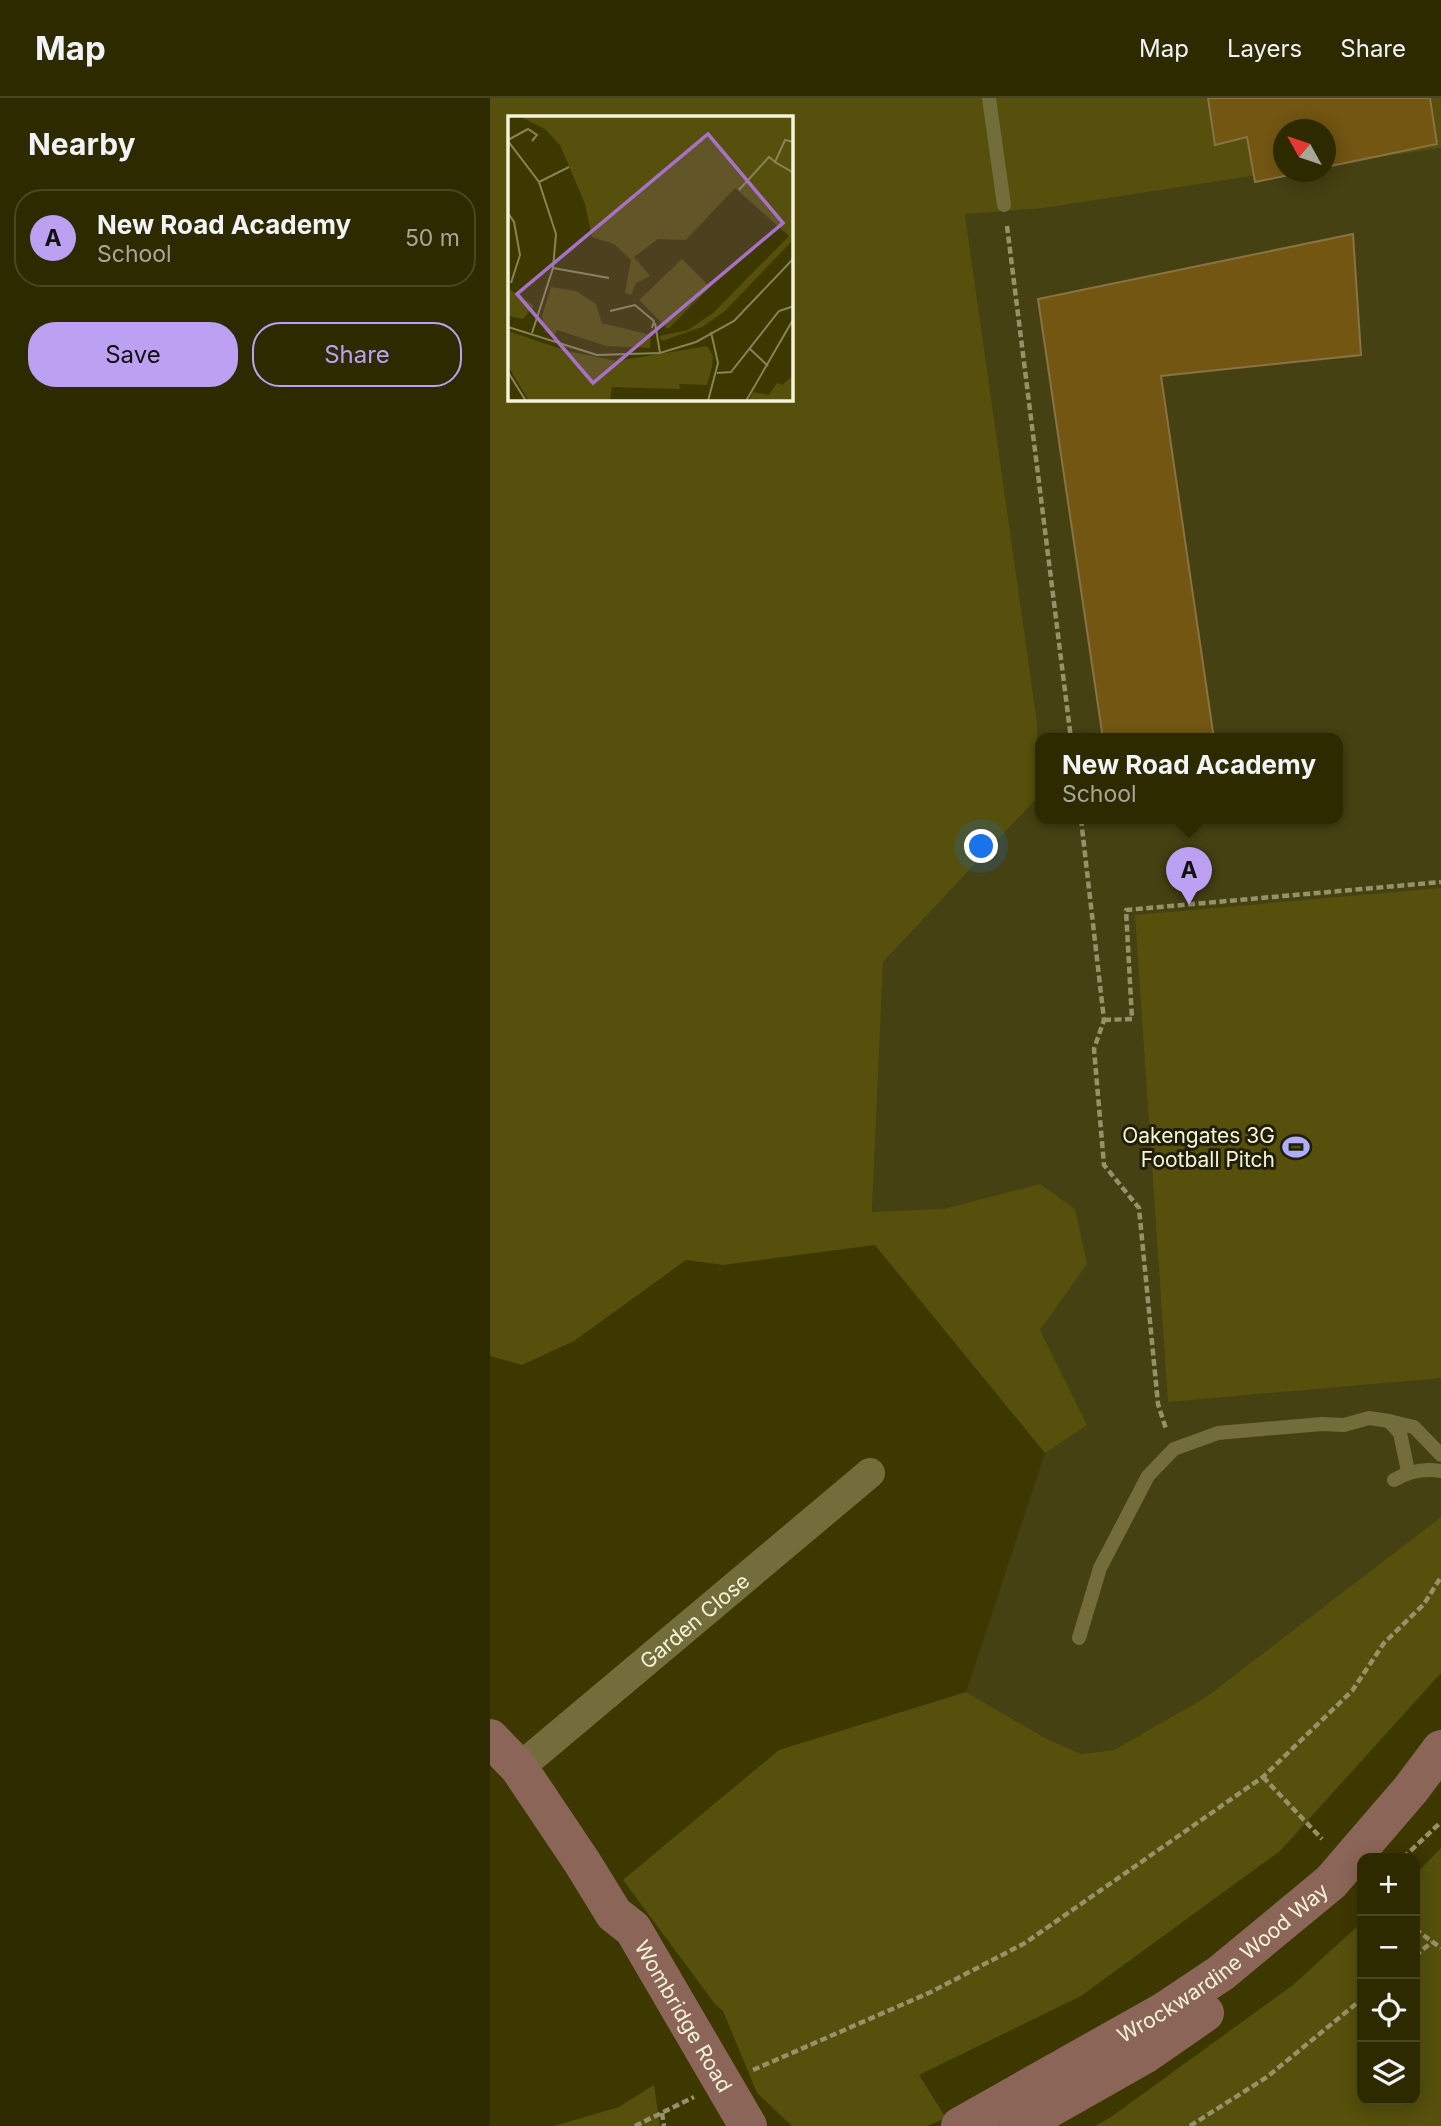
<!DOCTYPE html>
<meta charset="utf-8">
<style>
body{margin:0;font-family:Inter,sans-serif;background:#36320a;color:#f1f3f6}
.controls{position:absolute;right:21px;bottom:21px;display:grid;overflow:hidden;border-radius:14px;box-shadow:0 4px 18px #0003}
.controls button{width:63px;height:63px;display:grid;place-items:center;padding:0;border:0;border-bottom:2px solid #494622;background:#2e2a00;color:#f1f3f6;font:35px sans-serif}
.compass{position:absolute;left:783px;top:21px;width:63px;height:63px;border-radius:50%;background:#2e2a00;box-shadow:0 4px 18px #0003;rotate:310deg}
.you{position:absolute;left:492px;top:749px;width:24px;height:24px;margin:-18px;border:5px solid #fff;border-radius:50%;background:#1a73e8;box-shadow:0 0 0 10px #1a73e833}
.badge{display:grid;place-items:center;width:46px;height:46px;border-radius:50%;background:#bca0f2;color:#111;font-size:23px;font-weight:700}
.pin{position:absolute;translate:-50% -58px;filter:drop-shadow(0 2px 4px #0008)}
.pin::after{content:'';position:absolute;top:37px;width:24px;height:21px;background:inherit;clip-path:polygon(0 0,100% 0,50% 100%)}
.popup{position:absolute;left:545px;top:635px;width:308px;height:91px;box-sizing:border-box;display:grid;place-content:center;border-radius:14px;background:#2e2a00;filter:drop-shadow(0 2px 5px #0005);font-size:23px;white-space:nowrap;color:#a7a799}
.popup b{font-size:26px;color:#f1f3f6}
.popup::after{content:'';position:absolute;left:50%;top:100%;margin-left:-14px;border:14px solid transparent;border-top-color:#2e2a00}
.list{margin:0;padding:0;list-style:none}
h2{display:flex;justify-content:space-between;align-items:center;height:91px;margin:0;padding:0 28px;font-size:30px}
h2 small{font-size:23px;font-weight:400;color:#a7a799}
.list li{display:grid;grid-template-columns:46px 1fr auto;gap:21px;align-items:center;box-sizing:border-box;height:98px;margin:0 14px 14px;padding:0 14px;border:2px solid #494622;border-radius:28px}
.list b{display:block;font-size:26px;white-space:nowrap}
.list p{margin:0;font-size:23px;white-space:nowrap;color:#a7a799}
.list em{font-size:23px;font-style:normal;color:#a7a799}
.actions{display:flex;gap:14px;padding:21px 28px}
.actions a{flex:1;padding:16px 0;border:2px solid #bca0f2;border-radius:28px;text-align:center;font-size:24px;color:#bca0f2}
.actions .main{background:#bca0f2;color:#111}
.icon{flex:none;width:38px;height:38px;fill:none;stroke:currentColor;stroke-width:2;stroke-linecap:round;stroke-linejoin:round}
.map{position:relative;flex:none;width:951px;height:2028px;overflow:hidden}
header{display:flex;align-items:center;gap:42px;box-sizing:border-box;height:98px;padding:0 35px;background:#2e2a00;border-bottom:2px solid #494622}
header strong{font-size:33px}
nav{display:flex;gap:38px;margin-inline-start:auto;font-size:24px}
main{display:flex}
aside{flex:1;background:#2e2a00}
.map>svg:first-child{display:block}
</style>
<header>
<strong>Map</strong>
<nav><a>Map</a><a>Layers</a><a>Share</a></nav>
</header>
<main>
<aside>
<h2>Nearby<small></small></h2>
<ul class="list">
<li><span class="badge">A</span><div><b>New Road Academy</b><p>School</p></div><em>50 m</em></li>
</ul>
<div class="actions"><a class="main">Save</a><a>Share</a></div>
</aside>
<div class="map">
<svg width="951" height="2028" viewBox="0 0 951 2028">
<rect width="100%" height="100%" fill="#3d3800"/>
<path fill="#454112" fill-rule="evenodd" d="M951,50v1369l-235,180 -92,53 -33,4 -34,-15 -81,-47 79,-239 -170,-208 -3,-32 11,-251 156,-166 -2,-74 -72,-508 318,-43 43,1v-7zM550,641h298v80h-298z"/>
<g fill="#56500c" fill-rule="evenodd">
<path d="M0,0h951v50l-115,17v-35h-42l-1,41 -240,37 -78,6 72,508 2,74 -156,166 -11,250 72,-3 96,-25 35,25 12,55 -47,66 47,95 -42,28 -170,-208 -152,20 -37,-5 -112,81 -52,24 -32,-9zM19,19h282v282h-282z"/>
<path d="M951,790v490l-273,24 -33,-487z"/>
<path d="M951,1419v156l-161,178 -199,145 -162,79 27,43 -19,8h-135l-35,-33 -34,-82 -8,-7 -92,-124 156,-130 187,-58 81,47 34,15 33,-4 92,-53z"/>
<path d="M951,1750v278h-346l16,-9 182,-132 69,-63v178h53v-225z"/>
<path d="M164,1987l6,41h-106l65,-19z"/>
</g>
<g fill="#735612" stroke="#897243" stroke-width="2">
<path d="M718,0h222l7,46 -111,23v-37h-42v42h20l-49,10 -8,-45 -32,8z"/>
<path d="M863,136l8,121 -200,21 53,363h-111l-65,-440z"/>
</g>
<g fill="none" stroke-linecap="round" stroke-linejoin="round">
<g stroke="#969268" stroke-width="4.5" stroke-dasharray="7 3.5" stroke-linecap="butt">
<path d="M517,128l64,513"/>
<path d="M591,721l23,201 -10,29 10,116 35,43 19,196 8,25"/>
<path d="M614,922l28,-1 -6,-109 315,-28"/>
<path d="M773,1679l59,62"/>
<path d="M913,1760l38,-36"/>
<path d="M925,1831l26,19"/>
<path d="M925,1858l17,-14"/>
<path d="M263,1972l178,-78 94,-49 238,-166 89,-86 32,-48 40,-39 17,-27"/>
<path d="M172,2015l2,13"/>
<path d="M145,2028l59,-29"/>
<path d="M700,2028l77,-49 95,-78"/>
</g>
<g stroke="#726d3b" stroke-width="14">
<path d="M499,0l15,107"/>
<path d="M899,1323l25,6 27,28"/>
<path d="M904,1382c15,-9 29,-12 47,-9"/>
<path d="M589,1540l21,-70 48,-92 26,-27 44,-16 104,-9 22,1 25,-7 20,3 11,12 8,38"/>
</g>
<path stroke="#726d3b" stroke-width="30" id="s1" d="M29,1670l351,-295"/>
<g stroke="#8b6558" stroke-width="38">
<path id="s2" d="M0,1640l29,30 63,94 32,52 19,15 115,197"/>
<path id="s3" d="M470,2028l204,-115 57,-38 110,-91 80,-93 30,-40"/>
<path d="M529,2028l127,-72 59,-41"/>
</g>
</g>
<defs>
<symbol id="stadium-bare" viewBox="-9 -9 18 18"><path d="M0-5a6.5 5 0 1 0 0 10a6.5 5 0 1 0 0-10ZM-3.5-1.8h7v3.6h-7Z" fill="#aeaefa" stroke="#211f09" stroke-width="2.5" paint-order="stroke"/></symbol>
</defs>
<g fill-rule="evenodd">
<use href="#stadium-bare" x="787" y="1030" width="38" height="38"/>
</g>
<g text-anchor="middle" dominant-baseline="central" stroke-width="6" stroke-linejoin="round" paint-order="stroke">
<g font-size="21" fill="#f5f3d8" stroke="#211f09" text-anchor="end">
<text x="785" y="1037">Oakengates 3G<tspan x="785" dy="24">Football Pitch</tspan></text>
</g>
<g font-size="21" fill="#f5f3d8" stroke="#211f09">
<text stroke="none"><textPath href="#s1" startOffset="229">Garden Close</textPath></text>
<text stroke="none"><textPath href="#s3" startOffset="310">Wrockwardine Wood Way</textPath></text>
<text stroke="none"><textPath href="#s2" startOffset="341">Wombridge Road</textPath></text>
</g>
</g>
<g transform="translate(18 18)">
<rect width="285" height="285" fill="#3d3800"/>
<path d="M11,0h274v124l-68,71 -23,16 -40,14 -3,-5 29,-6 25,-17 76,-77 -54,-48 -49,52 -28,-1 -24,18 16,19 -14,7 -5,12 -6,-2 6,-33 -17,-16 -22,-7 -7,-33 -25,-59 -15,-16zM174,143l28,28 -42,42 -29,-29zM43,171l25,4 20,13 6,19 49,12 -1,13 -44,-2 -49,-16 -3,6 -9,-4 -3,-16zM0,172l26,18 -11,13 -15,-3zM0,215l59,20 50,10 90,-15 6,10 -1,11 -5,18 -28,-1 1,5 -68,-2 -2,14h-81l-21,-35zM285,260v25h-44l4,-9 16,3 8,-12 5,2z" fill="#56500c"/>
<path fill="none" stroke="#878356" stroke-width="2" d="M0,24l20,-11 9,6 -5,6M0,25l31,41 17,52 -3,34 -21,65M286,26l-9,-2 -10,22 19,11M31,66l30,-15M231,74l30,-33 6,5M0,97l6,9 6,33 -9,28M45,152l56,10M102,195l25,-6 19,16 -2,7M147,207l5,30M0,211l89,28 63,-2 36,-11 38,-21 60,-63M242,233l18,17M0,256l18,29M209,257l14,-1 48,-61 15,-5M200,285l10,-38 -7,-31M238,285l48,-83"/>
<path fill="#a672c8" fill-opacity="0.15" stroke="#a672c8" stroke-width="3.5" d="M200,18l75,89 -190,160 -76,-89z"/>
<rect width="285" height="285" fill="none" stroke="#f5f3d8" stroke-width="3.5"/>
</g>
</svg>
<div class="controls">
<button>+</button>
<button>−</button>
<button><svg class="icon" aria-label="locate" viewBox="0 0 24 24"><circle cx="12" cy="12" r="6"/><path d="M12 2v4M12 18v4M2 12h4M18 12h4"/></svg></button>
<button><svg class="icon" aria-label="layers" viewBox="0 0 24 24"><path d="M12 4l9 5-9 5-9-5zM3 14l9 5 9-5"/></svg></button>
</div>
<svg class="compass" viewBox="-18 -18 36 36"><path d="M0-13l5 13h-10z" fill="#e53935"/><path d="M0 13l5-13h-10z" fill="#a7a799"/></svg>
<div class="you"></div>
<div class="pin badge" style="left:699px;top:807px">A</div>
<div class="popup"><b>New Road Academy</b>School</div>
</div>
</main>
